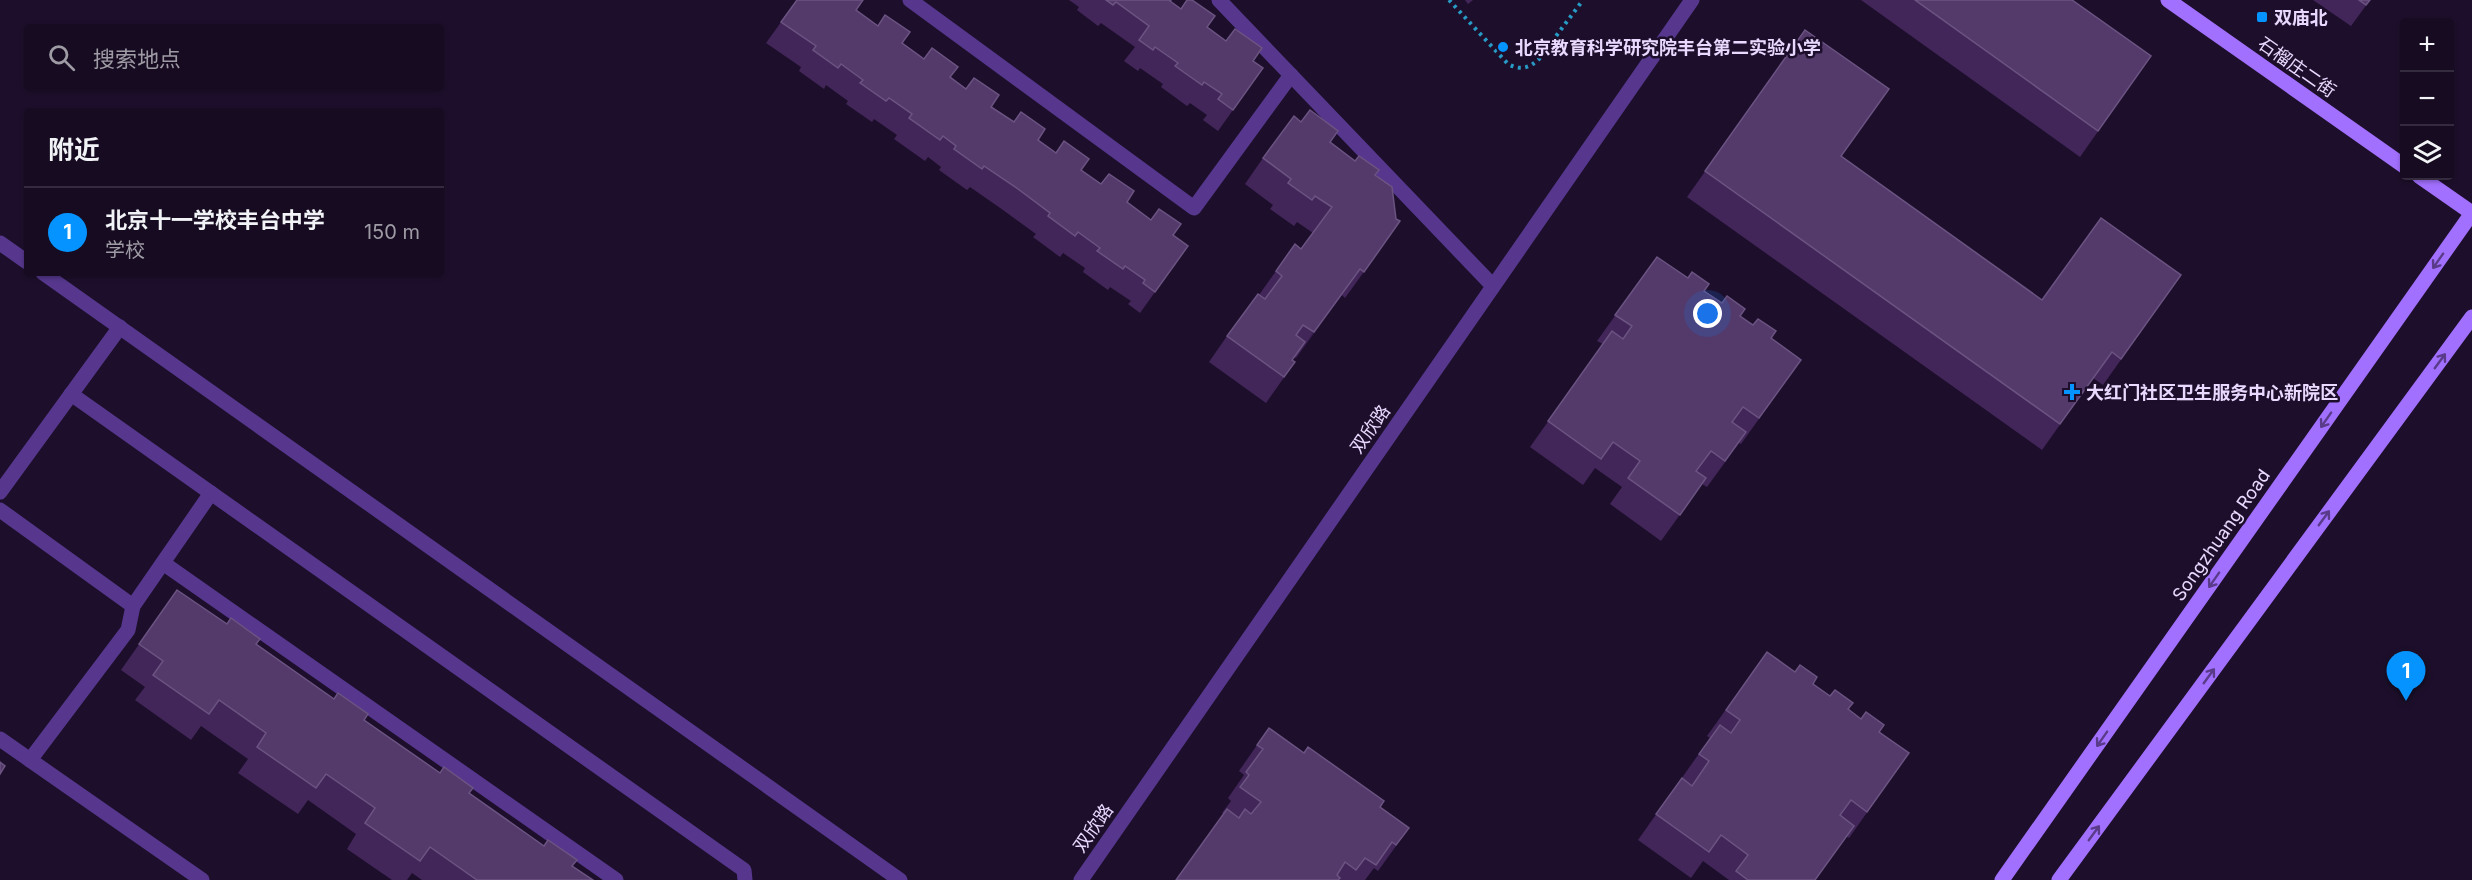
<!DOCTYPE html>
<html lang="zh">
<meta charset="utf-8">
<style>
body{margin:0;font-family:Inter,"Noto Sans SC",sans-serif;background:#23192d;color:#f1f3f6}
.controls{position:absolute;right:18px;top:18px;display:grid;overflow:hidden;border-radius:6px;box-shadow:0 2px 4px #0004}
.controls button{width:54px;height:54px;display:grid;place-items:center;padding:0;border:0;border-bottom:2px solid #352b3e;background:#160b20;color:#f1f3f6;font:30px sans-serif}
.you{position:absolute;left:1708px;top:314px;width:21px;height:21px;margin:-15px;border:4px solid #fff;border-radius:50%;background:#1a73e8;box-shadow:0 0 0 9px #1a73e833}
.badge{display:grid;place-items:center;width:39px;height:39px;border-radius:50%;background:#0594ff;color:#fff;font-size:20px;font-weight:700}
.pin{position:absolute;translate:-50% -50px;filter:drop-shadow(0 2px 3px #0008)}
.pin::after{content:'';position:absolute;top:32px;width:21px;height:18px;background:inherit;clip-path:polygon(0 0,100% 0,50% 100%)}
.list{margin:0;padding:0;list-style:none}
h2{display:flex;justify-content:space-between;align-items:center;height:78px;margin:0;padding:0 24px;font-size:26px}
h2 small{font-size:20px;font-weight:400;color:#9e9ba5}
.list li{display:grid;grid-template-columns:39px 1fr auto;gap:18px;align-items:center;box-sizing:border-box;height:90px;padding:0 24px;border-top:2px solid #352b3e}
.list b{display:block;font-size:22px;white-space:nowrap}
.list p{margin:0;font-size:20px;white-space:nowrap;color:#9e9ba5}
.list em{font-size:20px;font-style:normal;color:#9e9ba5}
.icon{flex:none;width:33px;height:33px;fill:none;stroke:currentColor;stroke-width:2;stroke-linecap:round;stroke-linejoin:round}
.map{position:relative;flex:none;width:2472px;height:880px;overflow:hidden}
.search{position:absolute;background:#160b20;box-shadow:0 2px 4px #0004;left:24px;top:24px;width:420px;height:66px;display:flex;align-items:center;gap:15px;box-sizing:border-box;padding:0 21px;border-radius:6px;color:#9e9ba5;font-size:22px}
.panel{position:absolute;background:#160b20;box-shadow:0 2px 4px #0004;left:24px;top:108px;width:420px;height:168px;border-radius:6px}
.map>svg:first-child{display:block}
</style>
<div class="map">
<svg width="2472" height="880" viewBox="0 0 2472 880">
<rect width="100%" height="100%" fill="#1d0f2b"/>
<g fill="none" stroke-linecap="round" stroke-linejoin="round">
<path stroke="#279bc5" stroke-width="4" stroke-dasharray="3 4.5" stroke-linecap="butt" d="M1449,0l59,64c13,7 21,4 31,-5l44,-59"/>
<g stroke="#56378d" stroke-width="15">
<path d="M910,0l284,208 97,-133"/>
<path d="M1219,0l274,286"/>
<path d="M71,394l673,476 1,10"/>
<path d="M0,492l120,-165"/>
<path d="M0,510l133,96"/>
<path d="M163,563l453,317"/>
<path d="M0,739l30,21"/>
<path d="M202,880l-172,-120 98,-130 5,-24 78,-113"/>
</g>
<g stroke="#56378d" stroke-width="15">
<path d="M0,243l27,19"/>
<path d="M43,273l857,607"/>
<path d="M1081,880l611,-880"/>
</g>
<g stroke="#a270ff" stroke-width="15">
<path d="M2168,0l236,166"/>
<path d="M2419,176l53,37"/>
<path d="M2002,880l470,-667"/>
<path d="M2059,880l413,-563"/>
</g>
</g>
<g fill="#422659">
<path d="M797,0l59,10 332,236 -48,67 -12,-9 3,-3 -21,-14 -2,3 -25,-18 2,-4 -22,-15 -3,4 -27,-20 3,-3 -33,-24 -33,-23 -3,3 -28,-20 2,-3 -13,-10 -3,4 -31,-22 3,-4 -23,-16 -2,3 -26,-18 2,-3 -22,-16 -2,4 -25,-18 2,-4 -35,-24z"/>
<path d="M1069,0h102l-1,1 93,67 -45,63 -15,-11 4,-5 -17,-12 -3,3 -26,-19 2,-3 -23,-16 -2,3 -14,-10 11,-14 -34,-24 -3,3 -21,-16 2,-3z"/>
<path d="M1465,0h8l-5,4z"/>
<path d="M1861,0h211l79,56 -71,101z"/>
<path d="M2313,0h57l-19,26z"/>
<path d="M1805,30l36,127 201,143 139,-25 -78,110 -10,-7 -51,72 -355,-253z"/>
<path d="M1330,142l45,33 7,72 -37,51 -3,-3 -46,63 -2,-1 -2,3 3,2 -29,41 -57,-41 18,-26 32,-41 36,-51 6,5 12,-16 -16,-11 -3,4 -24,-17 3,-4 -28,-21 18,-26z"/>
<path d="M1657,257l144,103 -60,84 -2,-1 -32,44 -5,-3 -41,57 -51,-37 12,-17 -27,-19 -12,17 -53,-38 73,-103 -6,-3z"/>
<path d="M177,590l187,130 229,160h-171l-10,-7 -5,7h-15l-45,-31 9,-15 -48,-34 -10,14 -60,-41 10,-14 -47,-33 -10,14 -56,-40 10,-13 -24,-17z"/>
<path d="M1767,652l142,101 -60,85 -3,-2 -31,44h-86l-26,-19 -12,17 -53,-38 72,-102 -3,-2z"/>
<path d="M1269,728l140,100 -31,43 -4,-3 -9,12h-189l48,-66 -2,-1 9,-12 -3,-3 16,-23 -5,-4z"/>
</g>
<path fill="#2b153f" d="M1360,269l-18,26 -46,63 18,-26z"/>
<g fill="#543a6b" stroke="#6b5382" stroke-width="1.5">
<path d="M797,0h66l-7,10 22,16 7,-11 25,17 -8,11 22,16 8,-11 26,19 -8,10 16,12 8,-11 25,17 -8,12 23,15 7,-10 24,17 -7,11 18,13 8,-12 25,18 -8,11 20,14 8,-10 25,17 -7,11 24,18 8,-11 22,15 -8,11 15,11 -33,46 -12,-9 2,-3 -20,-14 -2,3 -26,-18 3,-3 -22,-16 -3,4 -27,-20 2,-3 -32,-24 -34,-23 -2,3 -28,-20 2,-3 -13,-10 -3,4 -31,-22 3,-4 -23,-16 -3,3 -26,-18 3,-3 -22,-16 -3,4 -25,-18 3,-4 -35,-24z"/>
<path d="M1106,0h65l-1,1 11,8 6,-9h5l23,16 -8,11 19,14 9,-12 27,19 -9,13 10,7 -30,42 -15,-11 4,-5 -18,-12 -2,3 -27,-19 3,-3 -23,-16 -2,3 -14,-10 10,-14 -33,-24 -3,3z"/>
<path d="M1915,0h157l79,56 -53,75z"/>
<path d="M2359,0h11l-4,5z"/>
<path d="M1805,30l84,59 -48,67 201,144 59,-82 80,57 -60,84 -9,-7 -52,72 -355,-253z"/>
<path d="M1310,110l28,21 -8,11 25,19 4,-5 20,14 -4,5 17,12 4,32 4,2 -36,51 -4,-3 -46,63 -11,-7 -7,10 9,7 -13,18 3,2 -11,15 -57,-41 31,-42 7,5 17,-23 -6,-5 19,-27 6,5 31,-42 -17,-11 -3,4 -24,-17 3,-4 -28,-21 31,-42 7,6z"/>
<path d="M1657,257l31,21 4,-6 17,12 -5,7 18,12 5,-7 18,13 -5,7 13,9 5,-6 18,12 -5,7 30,22 -42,58 -16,-11 -11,15 14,10 -21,29 -14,-10 -15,20 10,7 -26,37 -52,-37 12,-17 -27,-19 -12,17 -53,-38 64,-90 11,8 9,-13 -17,-11z"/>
<path d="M177,590l50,34 4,-6 29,21 -4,5 78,55 4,-6 30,21 -4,6 76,53 4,-6 29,21 -4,5 75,53 4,-6 29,20 -5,6 21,14h-116l-47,-33 -10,14 -55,-38 10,-15 -49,-34 -10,14 -59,-41 9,-14 -47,-33 -10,14 -56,-39 10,-14 -24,-17z"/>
<path d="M1767,652l28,20 5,-7 17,12 -4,7 17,12 5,-6 18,13 -5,6 13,10 5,-7 18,13 -5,7 30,21 -42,59 -16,-12 -11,15 14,11 -39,54h-67l-12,-9 12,-16 -27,-20 -12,17 -53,-38 26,-36 10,8 17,-25 -10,-7 21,-29 11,8 9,-13 -14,-10z"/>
<path d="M1269,728l35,25 4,-6 76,54 -4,6 29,21 -13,17 -4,-3 -16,23 -11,-7 -9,12 -11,-8 -8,13 3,3 -2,2h-162l51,-71 12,9 6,-9 6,5 10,-12 -21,-15 9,-12 -3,-3 17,-23 -6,-4z"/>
<path d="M0,762l5,4 -5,8z"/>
</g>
<defs><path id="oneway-shaft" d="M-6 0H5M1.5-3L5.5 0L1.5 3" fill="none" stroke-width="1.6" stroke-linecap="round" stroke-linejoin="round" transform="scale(1.5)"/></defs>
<g stroke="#593b8a">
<use href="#oneway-shaft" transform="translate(2438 261) rotate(125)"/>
<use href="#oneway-shaft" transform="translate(2440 361) rotate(-54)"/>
<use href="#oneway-shaft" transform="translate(2326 420) rotate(125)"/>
<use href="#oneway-shaft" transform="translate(2324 518) rotate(-54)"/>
<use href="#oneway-shaft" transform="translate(2214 580) rotate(125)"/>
<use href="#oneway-shaft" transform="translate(2209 676) rotate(-54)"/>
<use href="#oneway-shaft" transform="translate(2102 739) rotate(125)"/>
<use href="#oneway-shaft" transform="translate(2094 833) rotate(-54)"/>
</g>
<g fill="#0594ff" stroke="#1d0f2b" stroke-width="2">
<rect x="2256" y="11" width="12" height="12" rx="3"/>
<circle cx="1503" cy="47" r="6"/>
<path d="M2069 383h6v6h6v6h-6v6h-6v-6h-6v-6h6z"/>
</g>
<g text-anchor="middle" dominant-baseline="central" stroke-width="5" stroke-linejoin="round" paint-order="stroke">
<g font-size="18" font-weight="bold" fill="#ead9ff" stroke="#1d0f2b" text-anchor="start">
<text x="2274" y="17">双庙北</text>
<text x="1515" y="47">北京教育科学研究院丰台第二实验小学</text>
<text x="2086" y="392">大红门社区卫生服务中心新院区</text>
</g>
<g font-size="18" fill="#ead9ff" stroke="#1d0f2b">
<text transform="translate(2297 67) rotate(35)">石榴庄二街</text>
<text transform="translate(1370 429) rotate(-55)">双欣路</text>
<text transform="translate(2221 535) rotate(-55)">Songzhuang Road</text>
<text transform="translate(1093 828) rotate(-55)">双欣路</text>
</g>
</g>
</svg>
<div class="controls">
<button>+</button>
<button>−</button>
<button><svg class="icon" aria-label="layers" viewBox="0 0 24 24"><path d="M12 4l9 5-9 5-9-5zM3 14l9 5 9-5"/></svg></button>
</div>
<div class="you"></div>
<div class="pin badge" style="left:2406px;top:701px">1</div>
<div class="search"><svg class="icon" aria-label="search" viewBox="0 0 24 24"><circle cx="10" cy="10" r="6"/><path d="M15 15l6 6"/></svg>搜索地点</div>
<section class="panel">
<h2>附近<small></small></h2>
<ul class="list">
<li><span class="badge">1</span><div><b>北京十一学校丰台中学</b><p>学校</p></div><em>150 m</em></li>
</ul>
</section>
</div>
